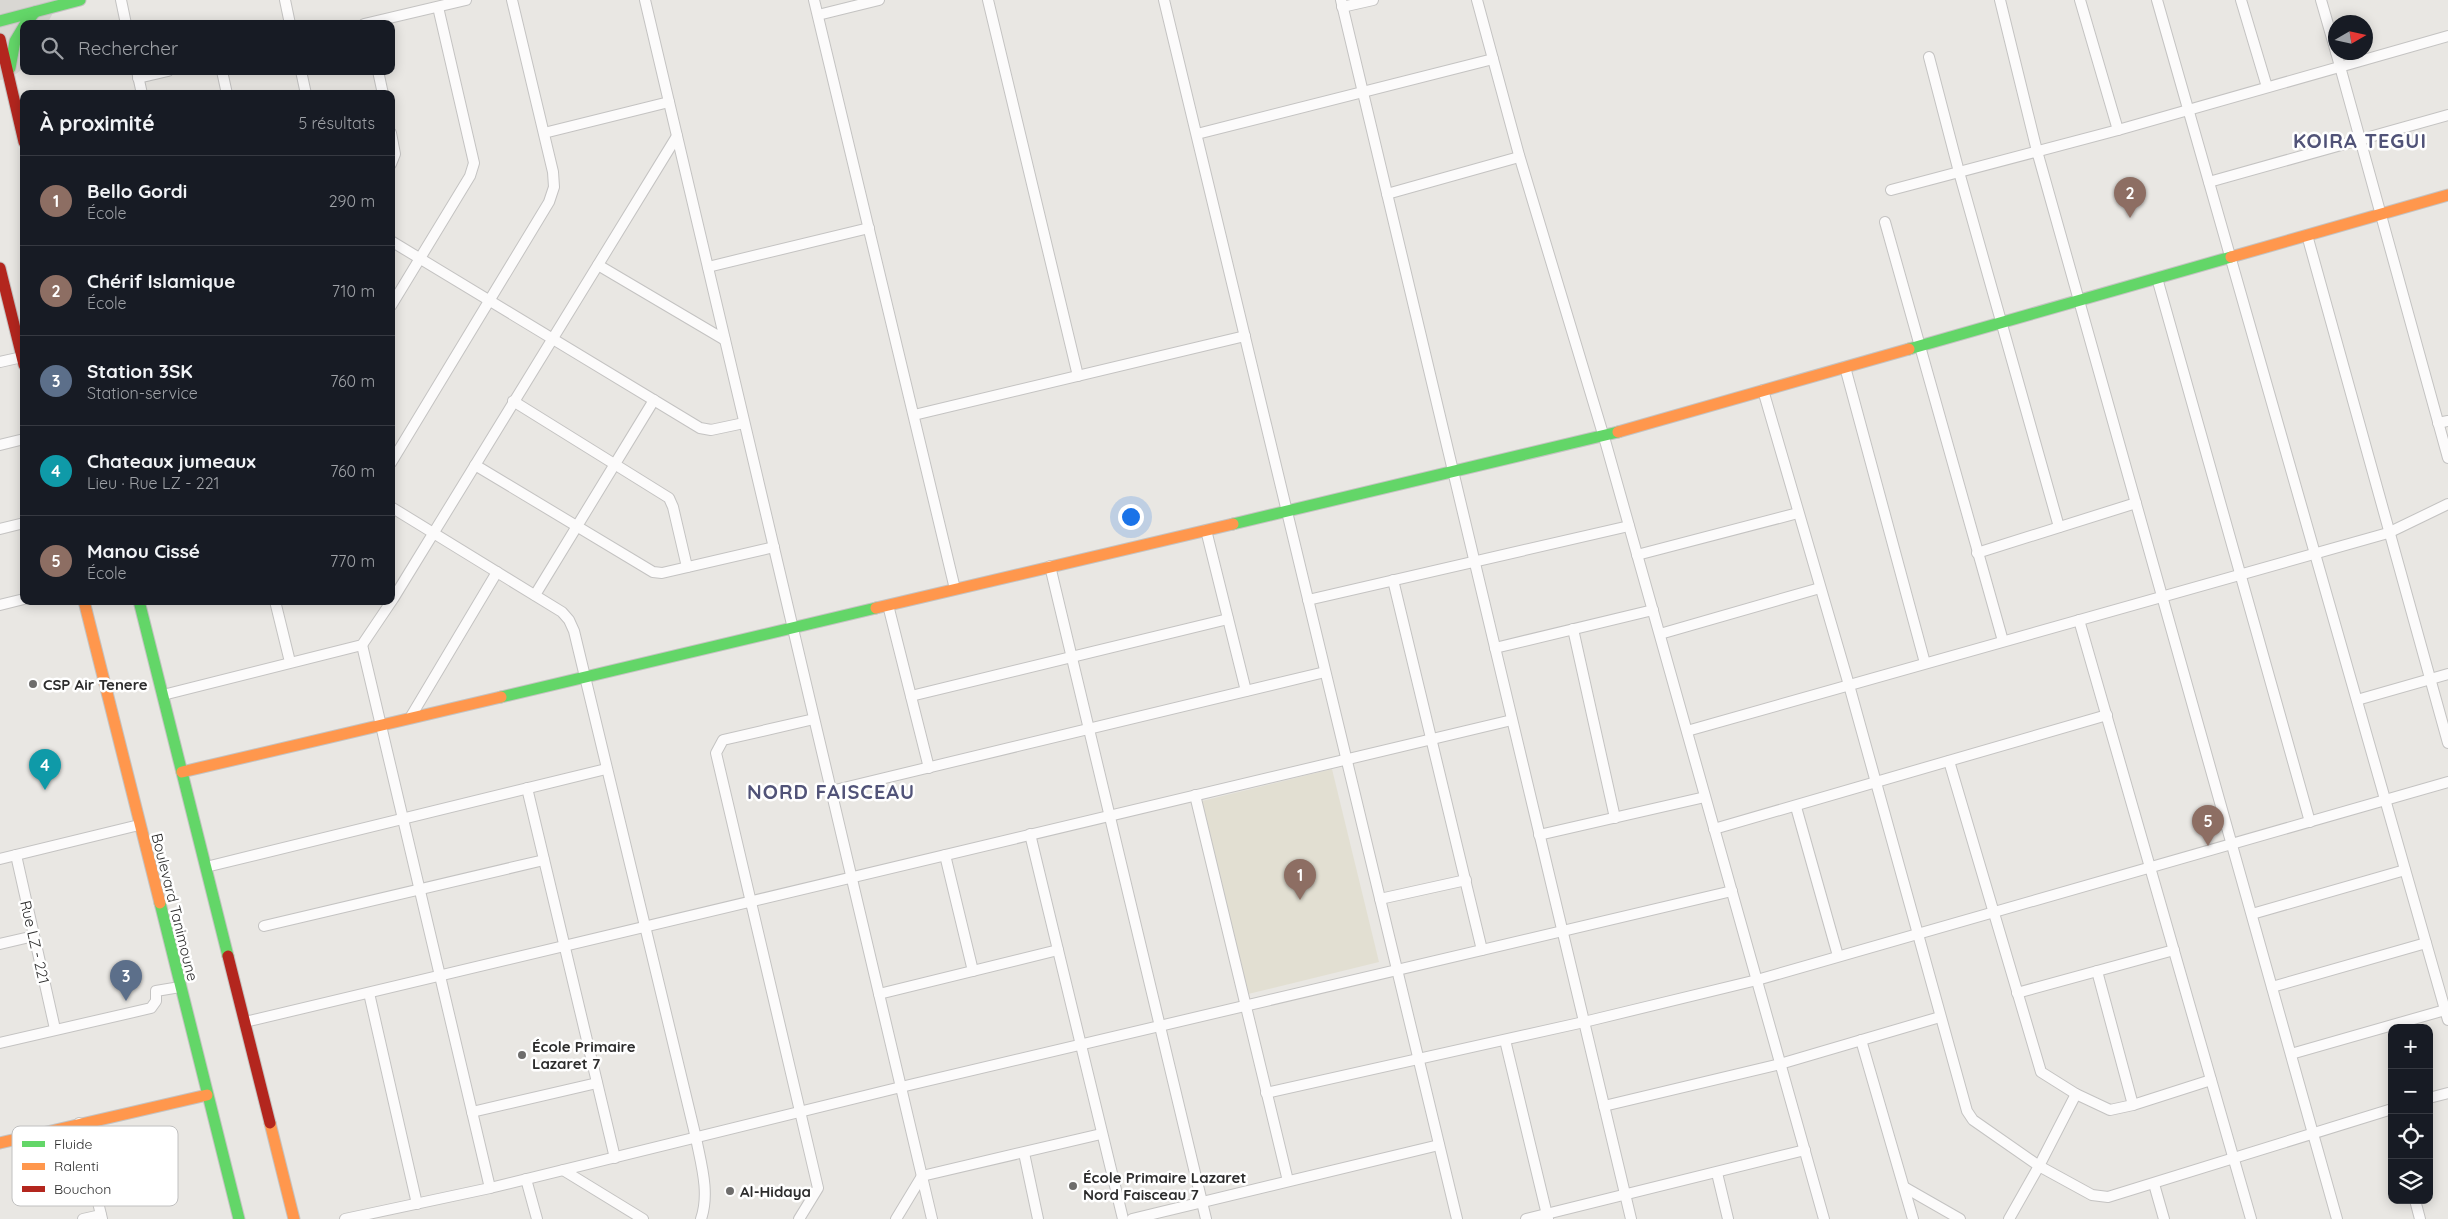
<!DOCTYPE html>
<html lang="fr">
<meta charset="utf-8">
<style>
body{margin:0;font-family:Quicksand,sans-serif;background:#20242c;color:#f1f3f6}
.controls{position:absolute;right:15px;bottom:15px;display:grid;overflow:hidden;border-radius:10px;box-shadow:0 2px 12px #0003}
.controls button{width:45px;height:45px;display:grid;place-items:center;padding:0;border:0;border-bottom:1px solid #363941;background:#171b24;color:#f1f3f6;font:25px sans-serif}
.compass{position:absolute;left:2328px;top:15px;width:45px;height:45px;border-radius:50%;background:#171b24;box-shadow:0 2px 12px #0003;rotate:81deg}
.you{position:absolute;left:1130px;top:516px;width:18px;height:18px;margin:-12px;border:4px solid #fff;border-radius:50%;background:#1a73e8;box-shadow:0 0 0 8px #1a73e833}
.badge{display:grid;place-items:center;width:32px;height:32px;border-radius:50%;background:#6e6d6c;color:#fff;font-size:16px;font-weight:700}
.pin{position:absolute;translate:-50% -41px;filter:drop-shadow(0 1px 2px #0008)}
.pin::after{content:'';position:absolute;top:26px;width:18px;height:15px;background:inherit;clip-path:polygon(0 0,100% 0,50% 100%)}
.list{margin:0;padding:0;list-style:none}
h2{display:flex;justify-content:space-between;align-items:center;height:65px;margin:0;padding:0 20px;font-size:21px}
h2 small{font-size:16px;font-weight:400;color:#9ea1a6}
.list li{display:grid;grid-template-columns:32px 1fr auto;gap:15px;align-items:center;box-sizing:border-box;height:90px;padding:0 20px;border-top:1px solid #363941}
.list b{display:block;font-size:19px;white-space:nowrap}
.list p{margin:0;font-size:16px;white-space:nowrap;color:#9ea1a6}
.list em{font-size:16px;font-style:normal;color:#9ea1a6}
.icon{flex:none;width:28px;height:28px;fill:none;stroke:currentColor;stroke-width:2;stroke-linecap:round;stroke-linejoin:round}
.map{position:relative;flex:none;width:2448px;height:1219px;overflow:hidden}
.search{position:absolute;background:#171b24;box-shadow:0 2px 12px #0003;left:20px;top:20px;width:375px;height:55px;display:flex;align-items:center;gap:12px;box-sizing:border-box;padding:0 18px;border-radius:10px;color:#9ea1a6;font-size:19px}
.panel{position:absolute;background:#171b24;box-shadow:0 2px 12px #0003;left:20px;top:90px;width:375px;height:515px;border-radius:10px}
.map>svg:first-child{display:block}
</style>
<div class="map">
<svg width="2448" height="1219" viewBox="0 0 2448 1219">
<rect width="100%" height="100%" fill="#e9e7e3"/>
<path fill="#e2dfd2" d="M1332,769l47,193 -131,32 -46,-193z"/>
<path fill="#d9d7d3" d="M0,0h60l-13,24h-23v44l-15,11 -9,1z"/>
<g fill="none" stroke-linecap="round" stroke-linejoin="round">
<defs>
<g id="street">
<path d="M121,0l5,24"/>
<path d="M285,0l5,24"/>
<path d="M645,0l287,1219"/>
<path d="M814,0l141,589"/>
<path d="M988,0l90,376"/>
<path d="M1164,0l293,1219"/>
<path d="M1341,0l290,1219"/>
<path d="M1477,0l42,155 87,289 218,775"/>
<path d="M2000,0l37,151 300,1068"/>
<path d="M2080,0l38,130"/>
<path d="M2157,0l291,1020"/>
<path d="M2241,0l26,87"/>
<path d="M2321,0l15,52"/>
<path d="M1342,7l31,-7"/>
<path d="M818,15l61,-15"/>
<path d="M364,24l102,-24"/>
<path d="M2336,52l112,406"/>
<path d="M1929,57l30,115 100,355"/>
<path d="M137,71l5,23"/>
<path d="M222,71l5,23"/>
<path d="M301,71l5,23"/>
<path d="M378,71l5,23"/>
<path d="M138,78l30,-7"/>
<path d="M391,133l4,21 -4,10"/>
<path d="M544,133l125,-31"/>
<path d="M1197,134l296,-75"/>
<path d="M2209,182l239,-67"/>
<path d="M1891,190l227,-60 330,-94"/>
<path d="M1387,194l132,-37"/>
<path d="M1885,222l118,419"/>
<path d="M2307,235l141,508"/>
<path d="M391,241l309,187 11,2 33,-7"/>
<path d="M598,265l127,75"/>
<path d="M708,267l161,-39"/>
<path d="M2157,278l153,544"/>
<path d="M391,306l79,-130 4,-13 -36,-156"/>
<path d="M0,362l22,-5"/>
<path d="M1845,367l80,296"/>
<path d="M1763,390l86,295 118,426 6,9 66,46 53,29 16,2 284,-88"/>
<path d="M513,401l156,97 4,9 14,60"/>
<path d="M914,415l331,-79"/>
<path d="M2438,423l10,-2"/>
<path d="M0,445l24,-6"/>
<path d="M391,463l158,-261 5,-15 -1,-15 -41,-172"/>
<path d="M475,465l178,107 9,1 112,-26"/>
<path d="M391,507l171,105 7,8 5,11 122,507c5,26 14,55 5,81"/>
<path d="M0,529l24,-6"/>
<path d="M1206,530l40,161"/>
<path d="M1977,553l159,-50"/>
<path d="M1637,555l161,-42"/>
<path d="M1050,566l156,653"/>
<path d="M1393,580l89,370"/>
<path d="M535,595l119,-195"/>
<path d="M1308,600l321,-74"/>
<path d="M275,601l15,61"/>
<path d="M0,605l24,-6"/>
<path d="M888,605l41,163"/>
<path d="M2079,620l172,599"/>
<path d="M1573,629l42,189"/>
<path d="M1660,634l160,-46"/>
<path d="M362,645l128,543"/>
<path d="M1495,648l158,-38"/>
<path d="M163,695l199,-50 31,-46 284,-463"/>
<path d="M911,696l317,-77"/>
<path d="M2357,700l91,-26"/>
<path d="M410,718l87,-146"/>
<path d="M1687,731l701,-198 60,-29"/>
<path d="M1949,761l92,311 35,22 34,16 23,-5 78,-25"/>
<path d="M527,788l88,370"/>
<path d="M831,791l494,-119"/>
<path d="M1195,795l93,386"/>
<path d="M1796,807l42,149"/>
<path d="M1714,829l393,-114"/>
<path d="M1030,834l93,385"/>
<path d="M1539,835l166,-38"/>
<path d="M16,855l39,174"/>
<path d="M945,855l28,116"/>
<path d="M0,859l139,-34"/>
<path d="M206,867l400,-98"/>
<path d="M1380,899l86,-19"/>
<path d="M2252,914l153,-44"/>
<path d="M264,926l280,-66"/>
<path d="M0,944l34,-8"/>
<path d="M2097,971l36,134"/>
<path d="M2272,987l154,-44"/>
<path d="M369,993l48,211"/>
<path d="M2017,993l157,-43"/>
<path d="M879,994l179,-44"/>
<path d="M245,1022l1267,-302"/>
<path d="M1505,1040l43,179"/>
<path d="M1861,1040l52,179"/>
<path d="M0,1043l151,-35 5,-7v-10l24,-4"/>
<path d="M2291,1054l154,-44"/>
<path d="M1266,1093l318,-71 173,-42 691,-198"/>
<path d="M2429,1098l19,-5"/>
<path d="M1604,1106l176,-42 160,-47"/>
<path d="M472,1112l125,-29"/>
<path d="M79,1123l23,96"/>
<path d="M1024,1153l14,66"/>
<path d="M563,1170l80,49"/>
<path d="M1717,1173l11,46"/>
<path d="M526,1179l11,40"/>
<path d="M2154,1184l10,35"/>
<path d="M1904,1187l56,32"/>
<path d="M2415,1200l5,19"/>
<path d="M83,1219l18,-4"/>
<path d="M345,1219l145,-31 411,-101 831,-196"/>
<path d="M799,1219l19,-31 -102,-435 7,-13 91,-21"/>
<path d="M896,1219l26,-43 179,-42"/>
<path d="M1132,1219l307,-74"/>
<path d="M1526,1219l279,-69"/>
<path d="M2009,1219l30,-53 37,-72"/>
</g>
<g id="fast">
<path d="M0,21l80,-21"/>
<path d="M25,24l10,-12"/>
<path d="M10,68l5,-27 9,-15"/>
<path d="M1909,349l322,-92"/>
<path d="M1233,524l385,-92"/>
<path d="M139,601l89,355"/>
<path d="M501,697l375,-89"/>
<path d="M160,903l79,316"/>
</g>
<g id="slow">
<path d="M2231,257l217,-62"/>
<path d="M1618,432l291,-83"/>
<path d="M84,601l76,302"/>
<path d="M876,608l357,-84"/>
<path d="M182,772l319,-75"/>
<path d="M270,1123l24,96"/>
<path d="M0,1143l207,-48"/>
</g>
<g id="jam">
<path d="M0,39l24,103"/>
<path d="M0,268l24,97"/>
<path d="M228,956l42,167"/>
</g>
</defs>
<use href="#street" stroke="#c4c3c2" stroke-width="12"/>
<use href="#fast" stroke="#c4c3c2" stroke-width="13"/>
<use href="#slow" stroke="#c4c3c2" stroke-width="13"/>
<use href="#jam" stroke="#c4c3c2" stroke-width="13"/>
<use href="#street" stroke="#fcfbfb" stroke-width="10"/>
<use href="#fast" stroke="#63d668" stroke-width="11"/>
<use href="#slow" stroke="#ff974d" stroke-width="11"/>
<use href="#jam" stroke="#b3261e" stroke-width="11"/>
</g>
<g fill="#6e6d6c" stroke="#fff" stroke-width="2">
<circle cx="33" cy="684" r="5"/>
<circle cx="522" cy="1055" r="5"/>
<circle cx="1073" cy="1186" r="5"/>
<circle cx="730" cy="1191" r="5"/>
</g>
<g text-anchor="middle" dominant-baseline="central" stroke-width="5" stroke-linejoin="round" paint-order="stroke">
<g font-size="15" font-weight="bold" fill="#2c2c2c" stroke="#fff" text-anchor="start">
<text x="43" y="684">CSP Air Tenere</text>
<text x="532" y="1046">École Primaire<tspan x="532" dy="17">Lazaret 7</tspan></text>
<text x="1083" y="1177">École Primaire Lazaret<tspan x="1083" dy="17">Nord Faisceau 7</tspan></text>
<text x="740" y="1191">Al-Hidaya</text>
</g>
<g font-size="15" fill="#2c2c2c" stroke="#fff">
<text transform="translate(175 907) rotate(76)">Boulevard Tanimoune</text>
<text transform="translate(35 942) rotate(77)">Rue LZ - 221</text>
</g>
<g font-size="20" font-weight="bold" letter-spacing="1" fill="#515378" stroke="#fff">
<text x="2360" y="140">KOIRA TEGUI</text>
<text x="831" y="791">NORD FAISCEAU</text>
</g>
</g>
<rect x="12" y="1126" width="166" height="80" rx="8" fill="#fff" stroke="#c0c0c0" stroke-width="1"/>
<rect x="22" y="1141" width="23" height="6" fill="#63d668"/>
<rect x="22" y="1163" width="23" height="7" fill="#ff974d"/>
<rect x="22" y="1186" width="23" height="6" fill="#b3261e"/>
<g font-size="14" fill="#2c2c2c">
<text x="54" y="1149">Fluide</text>
<text x="54" y="1171">Ralenti</text>
<text x="54" y="1194">Bouchon</text>
</g>
</svg>
<div class="controls">
<button>+</button>
<button>−</button>
<button><svg class="icon" aria-label="locate" viewBox="0 0 24 24"><circle cx="12" cy="12" r="6"/><path d="M12 2v4M12 18v4M2 12h4M18 12h4"/></svg></button>
<button><svg class="icon" aria-label="layers" viewBox="0 0 24 24"><path d="M12 4l9 5-9 5-9-5zM3 14l9 5 9-5"/></svg></button>
</div>
<svg class="compass" viewBox="-18 -18 36 36"><path d="M0-13l5 13h-10z" fill="#e53935"/><path d="M0 13l5-13h-10z" fill="#9ea1a6"/></svg>
<div class="you"></div>
<div class="pin badge" style="left:1300px;top:900px;background:#8d6e63">1</div>
<div class="pin badge" style="left:2130px;top:218px;background:#8d6e63">2</div>
<div class="pin badge" style="left:126px;top:1001px;background:#5c6f8a">3</div>
<div class="pin badge" style="left:45px;top:790px;background:#0f9aa8">4</div>
<div class="pin badge" style="left:2208px;top:846px;background:#8d6e63">5</div>
<div class="search"><svg class="icon" aria-label="search" viewBox="0 0 24 24"><circle cx="10" cy="10" r="6"/><path d="M15 15l6 6"/></svg>Rechercher</div>
<section class="panel">
<h2>À proximité<small>5 résultats</small></h2>
<ul class="list">
<li><span class="badge" style="background:#8d6e63">1</span><div><b>Bello Gordi</b><p>École</p></div><em>290 m</em></li>
<li><span class="badge" style="background:#8d6e63">2</span><div><b>Chérif Islamique</b><p>École</p></div><em>710 m</em></li>
<li><span class="badge" style="background:#5c6f8a">3</span><div><b>Station 3SK</b><p>Station-service</p></div><em>760 m</em></li>
<li><span class="badge" style="background:#0f9aa8">4</span><div><b>Chateaux jumeaux</b><p>Lieu · Rue LZ - 221</p></div><em>760 m</em></li>
<li><span class="badge" style="background:#8d6e63">5</span><div><b>Manou Cissé</b><p>École</p></div><em>770 m</em></li>
</ul>
</section>
</div>
